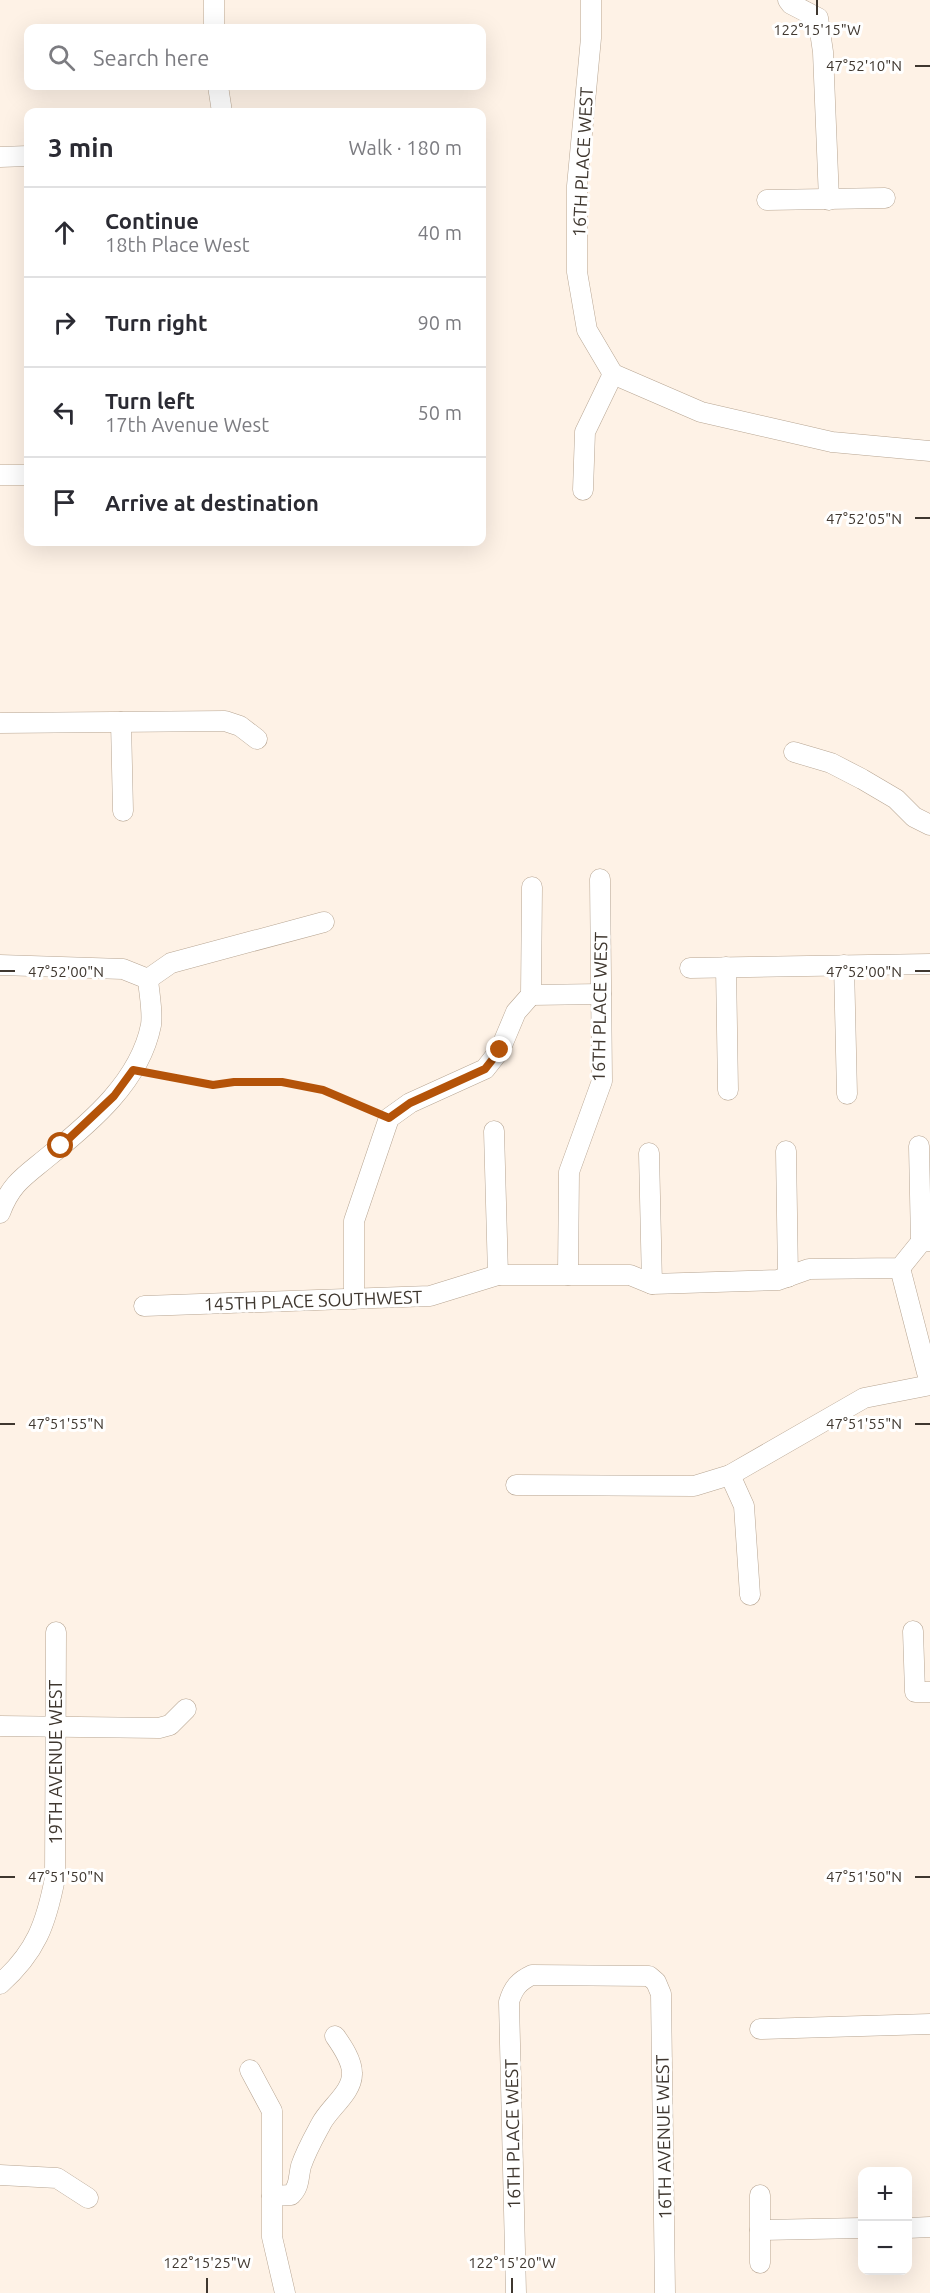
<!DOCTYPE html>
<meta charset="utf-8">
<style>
body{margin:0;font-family:Ubuntu,sans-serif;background:#f2f2f3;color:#2b2b33}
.controls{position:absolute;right:18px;bottom:18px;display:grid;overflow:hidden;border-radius:12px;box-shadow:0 6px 24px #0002}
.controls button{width:54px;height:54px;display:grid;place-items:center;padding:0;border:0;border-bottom:2px solid #e1e1e2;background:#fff;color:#2b2b33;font:30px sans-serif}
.stop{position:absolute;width:18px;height:18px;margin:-14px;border:4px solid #b45309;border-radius:50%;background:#fff}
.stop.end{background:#b45309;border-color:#fff;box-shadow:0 2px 6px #0008}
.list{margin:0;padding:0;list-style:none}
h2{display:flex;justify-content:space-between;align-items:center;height:78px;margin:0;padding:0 24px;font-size:26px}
h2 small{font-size:20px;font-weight:400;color:#7c7c81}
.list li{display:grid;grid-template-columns:39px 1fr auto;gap:18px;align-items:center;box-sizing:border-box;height:90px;padding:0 24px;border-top:2px solid #e1e1e2}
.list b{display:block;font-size:22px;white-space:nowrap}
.list p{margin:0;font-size:20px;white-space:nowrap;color:#7c7c81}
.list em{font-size:20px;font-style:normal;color:#7c7c81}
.icon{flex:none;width:33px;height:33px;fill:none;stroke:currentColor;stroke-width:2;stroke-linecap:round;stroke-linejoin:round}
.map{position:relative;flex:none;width:930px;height:2293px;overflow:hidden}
.search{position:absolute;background:#fff;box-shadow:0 6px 24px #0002;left:24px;top:24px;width:462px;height:66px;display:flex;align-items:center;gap:15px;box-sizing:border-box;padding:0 21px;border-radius:12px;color:#7c7c81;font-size:22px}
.panel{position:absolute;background:#fff;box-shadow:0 6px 24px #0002;left:24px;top:108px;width:462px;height:438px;border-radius:12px}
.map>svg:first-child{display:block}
</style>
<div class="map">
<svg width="930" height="2293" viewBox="0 0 930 2293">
<rect width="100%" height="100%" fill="#fef2e6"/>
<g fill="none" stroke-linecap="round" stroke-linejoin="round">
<defs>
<g id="minor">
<path d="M214,0v28"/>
<path d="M591,0v38l-14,148v86l10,58 26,44"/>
<path d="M788,0l3,4 27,14 5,34 6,148"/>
<path d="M218,86l4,26"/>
<path d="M0,157l28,-1"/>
<path d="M767,200l118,-2"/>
<path d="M613,374l88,38 131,30 98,9"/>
<path d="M0,475h28"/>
<path d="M583,490l2,-58 28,-58"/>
<path d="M121,722l2,89"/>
<path d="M0,723l225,-2 15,5 17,13"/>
<path d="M794,752l37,11 31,16 34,20 18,18 16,8"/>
<path d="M0,965l123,4 25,10 23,-16 153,-41"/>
<path d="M844,965l3,129"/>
<path d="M726,967l2,123"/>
<path d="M690,968l240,-4"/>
<path d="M531,995l70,-1"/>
<path d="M494,1131l4,144"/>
<path d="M919,1146l2,96"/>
<path d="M786,1151l2,126"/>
<path d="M649,1153l3,131"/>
<path d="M0,1213c11,-30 25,-37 49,-57 42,-34 91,-75 102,-131 2,-14 -2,-32 -3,-46"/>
<path d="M900,1268l30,116"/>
<path d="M568,1275l1,-103 33,-91 -2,-202"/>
<path d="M354,1299v-78l35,-103 21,-15 75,-34 15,-19 16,-38 15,-17 1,-108"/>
<path d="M144,1306l286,-10 68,-21h132l22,9 126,-4 31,-11 91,-1 21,-26 9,-1"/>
<path d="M730,1475l14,31 6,89"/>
<path d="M516,1485l178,1 36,-11 134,-77 66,-13"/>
<path d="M913,1631l2,61h15"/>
<path d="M0,1726l159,2 11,-3 16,-16"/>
<path d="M0,1984c36,-32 46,-60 55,-106l1,-246"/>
<path d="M760,2029l170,-5"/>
<path d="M250,2070l22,41v126l13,56"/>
<path d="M0,2175l57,3 31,20"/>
<path d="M760,2195v35l102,-2"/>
<path d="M272,2196l19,-1c9,-9 7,-17 10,-29 5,-15 13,-29 20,-42 8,-16 32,-32 31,-51 0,-13 -10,-27 -17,-37"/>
<path d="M908,2228l22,-1"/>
<path d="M760,2230v33"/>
<path d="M516,2293l-7,-291c4,-14 10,-21 23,-27l117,1 7,6 5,12 4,299"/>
</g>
</defs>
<use href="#minor" stroke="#b7a592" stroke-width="21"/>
<path stroke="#958b82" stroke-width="4" stroke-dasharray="3 3" stroke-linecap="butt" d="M152,1073l61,12 21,-3h49l40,8 49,21"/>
<use href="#minor" stroke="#fff" stroke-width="20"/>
</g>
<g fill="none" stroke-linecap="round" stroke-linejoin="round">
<path stroke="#b45309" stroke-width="8" d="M61,1146l53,-50 19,-26 80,15 21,-3h48l41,8 66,28 21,-15 75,-34 15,-19"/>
</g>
<path fill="none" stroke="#3f372f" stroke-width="2" d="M817,0v15M915,66h15M915,518h15M0,971h15M915,971h15M0,1424h15M915,1424h15M0,1877h15M915,1877h15M207,2278v15M512,2278v15"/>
<g text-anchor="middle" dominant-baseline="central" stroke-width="6" stroke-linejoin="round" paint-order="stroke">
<g font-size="18" fill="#3f372f" stroke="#fff">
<text transform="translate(582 162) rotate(-87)">16TH PLACE WEST</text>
<text transform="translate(599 1007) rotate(-89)">16TH PLACE WEST</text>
<text transform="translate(313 1300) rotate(-2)">145TH PLACE SOUTHWEST</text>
<text transform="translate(55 1762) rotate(-90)">19TH AVENUE WEST</text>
<text transform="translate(512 2134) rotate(-91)">16TH PLACE WEST</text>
<text transform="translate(663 2137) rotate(-91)">16TH AVENUE WEST</text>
</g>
</g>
<g font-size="15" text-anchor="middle" fill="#3f372f" stroke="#fff" stroke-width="6" stroke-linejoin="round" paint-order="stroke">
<text x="817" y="35">122°15'15"W</text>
<text x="864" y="71">47°52'10"N</text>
<text x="864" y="524">47°52'05"N</text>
<text x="66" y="977">47°52'00"N</text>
<text x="864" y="977">47°52'00"N</text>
<text x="66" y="1429">47°51'55"N</text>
<text x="864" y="1429">47°51'55"N</text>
<text x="66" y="1882">47°51'50"N</text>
<text x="864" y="1882">47°51'50"N</text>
<text x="207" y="2268">122°15'25"W</text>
<text x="512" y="2268">122°15'20"W</text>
</g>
</svg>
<div class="controls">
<button>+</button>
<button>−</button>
</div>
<div class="stop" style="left:61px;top:1146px"></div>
<div class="stop end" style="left:500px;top:1050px"></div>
<div class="search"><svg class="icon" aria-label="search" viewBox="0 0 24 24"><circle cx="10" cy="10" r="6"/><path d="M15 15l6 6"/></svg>Search here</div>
<section class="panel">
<h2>3 min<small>Walk · 180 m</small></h2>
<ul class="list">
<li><svg class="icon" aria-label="ahead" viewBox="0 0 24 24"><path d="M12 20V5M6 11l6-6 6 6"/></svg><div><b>Continue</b><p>18th Place West</p></div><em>40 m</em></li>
<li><svg class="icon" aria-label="right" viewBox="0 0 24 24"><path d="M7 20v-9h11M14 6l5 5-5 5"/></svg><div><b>Turn right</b></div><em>90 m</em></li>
<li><svg class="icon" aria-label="left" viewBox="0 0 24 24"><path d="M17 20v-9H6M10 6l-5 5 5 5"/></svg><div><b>Turn left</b><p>17th Avenue West</p></div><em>50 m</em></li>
<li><svg class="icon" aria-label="arrive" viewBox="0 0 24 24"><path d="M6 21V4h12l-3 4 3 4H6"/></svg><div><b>Arrive at destination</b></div></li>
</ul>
</section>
</div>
